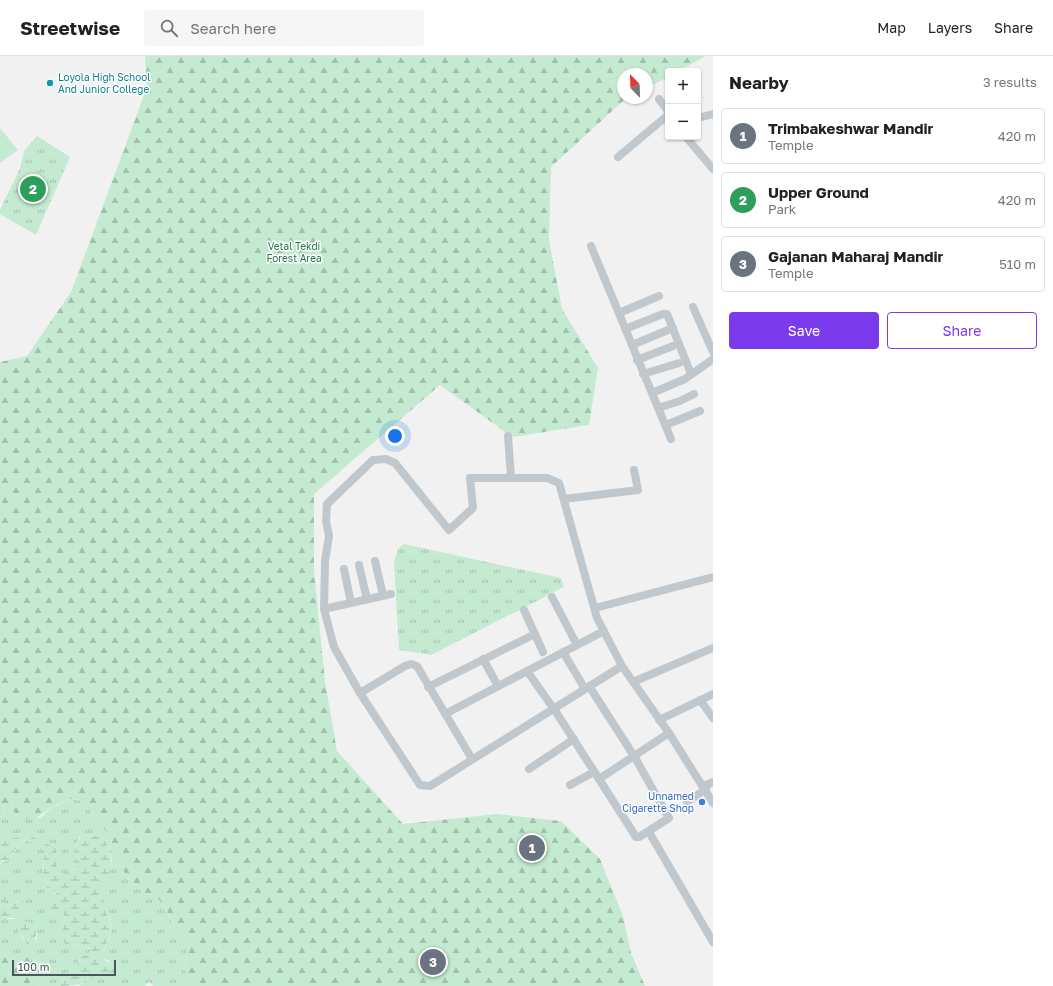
<!DOCTYPE html>
<meta charset="utf-8">
<style>
body{margin:0;font-family:"Golos Text",sans-serif;background:#f6f6f6;color:#222}
.controls{position:absolute;right:12px;top:12px;display:grid;overflow:hidden;border-radius:4px;box-shadow:0 1px 3px #0004}
.controls button{width:36px;height:36px;display:grid;place-items:center;padding:0;border:0;border-bottom:1px solid #e0e0e0;background:#fff;color:#222;font:20px sans-serif}
.compass{position:absolute;left:617px;top:12px;width:36px;height:36px;border-radius:50%;background:#fff;box-shadow:0 1px 3px #0004;rotate:337deg}
.scale{position:absolute;left:12px;bottom:10px;width:104px;box-sizing:border-box;padding-left:4px;border:2px solid #4a555c;border-top:0;font-size:11px;line-height:14px;white-space:nowrap;color:#4a555c;-webkit-text-stroke:3px #fff;paint-order:stroke}
.you{position:absolute;left:395px;top:380px;width:14px;height:14px;margin:-10px;border:3px solid #fff;border-radius:50%;background:#1a73e8;box-shadow:0 0 0 6px #1a73e833}
.badge{display:grid;place-items:center;width:26px;height:26px;border-radius:50%;background:#7c3aed;color:#fff;font-size:13px;font-weight:700}
.pin{position:absolute;translate:-50% -50%;border:2px solid #fff;box-shadow:0 1px 4px #0006}
.list{margin:0;padding:0;list-style:none}
h2{display:flex;justify-content:space-between;align-items:center;height:52px;margin:0;padding:0 16px;font-size:17px}
h2 small{font-size:13px;font-weight:400;color:#767676}
.list li{display:grid;grid-template-columns:26px 1fr auto;gap:12px;align-items:center;box-sizing:border-box;height:56px;margin:0 8px 8px;padding:0 8px;border:1px solid #e0e0e0;border-radius:4px}
.list b{display:block;font-size:15px;white-space:nowrap}
.list p{margin:0;font-size:13px;white-space:nowrap;color:#767676}
.list em{font-size:13px;font-style:normal;color:#767676}
.actions{display:flex;gap:8px;padding:12px 16px}
.actions a{flex:1;padding:9px 0;border:1px solid #7c3aed;border-radius:4px;text-align:center;font-size:14px;color:#7c3aed}
.actions .main{background:#7c3aed;color:#fff}
.icon{flex:none;width:22px;height:22px;fill:none;stroke:currentColor;stroke-width:2;stroke-linecap:round;stroke-linejoin:round}
.map{position:relative;flex:none;width:713px;height:930px;overflow:hidden}
header{display:flex;align-items:center;gap:24px;box-sizing:border-box;height:56px;padding:0 20px;background:#fff;border-bottom:1px solid #e0e0e0}
header strong{font-size:19px}
nav{display:flex;gap:22px;margin-inline-start:auto;font-size:14px}
.search{width:280px;height:36px;background:#f6f6f6;display:flex;align-items:center;gap:10px;box-sizing:border-box;padding:0 14px;border-radius:4px;color:#767676;font-size:15px}
main{display:flex}
aside{flex:1;background:#fff}
.map>svg:first-child{display:block}
</style>
<header>
<strong>Streetwise</strong>
<div class="search"><svg class="icon" aria-label="search" viewBox="0 0 24 24"><circle cx="10" cy="10" r="6"/><path d="M15 15l6 6"/></svg>Search here</div>
<nav><a>Map</a><a>Layers</a><a>Share</a></nav>
</header>
<main>
<div class="map">
<svg width="713" height="930" viewBox="0 0 713 930">
<defs>
<pattern id="grass-tufts" width="24" height="20" patternUnits="userSpaceOnUse"><rect width="24" height="20" fill="#c4ebd1"/><path d="M3 7l-1-3M5 7V3M7 7l1-3M15 17l-1-3M17 17v-4M19 17l1-3" fill="none" stroke="#a1c1ad"/></pattern>
<pattern id="forest-firs" width="22" height="20" patternUnits="userSpaceOnUse"><rect width="22" height="20" fill="#c4ebd1"/><path d="M5 1l3.5 6h-7zM16 11l3.5 6h-7z" fill="#a1c1ad"/></pattern>
<pattern id="wetland-marsh" width="20" height="14" patternUnits="userSpaceOnUse"><rect width="20" height="14" fill="#c4ebd1"/><path d="M1 5h8M5 5V1M11 12h8M15 12V8" fill="none" stroke="#a1c1ad"/></pattern>
</defs>
<rect width="100%" height="100%" fill="#f2f1f1"/>
<g fill="url(#grass-tufts)" fill-rule="evenodd">
<path d="M37,80l33,21 -34,78 -36,-21v-4l20,-42 4,-17z"/>
<path d="M404,488l157,34 3,9 -133,68 -32,-5 -5,-89 4,-12z"/>
<path d="M73,742l11,5 28,36 -2,10c15,22 19,41 47,48l8,10 7,17 10,13 5,16 -3,16 6,8 4,9h-41l-4,-4 -4,4h-66l20,-15 5,8 5,-7v-11l-8,-5c4,-9 10,-17 10,-28 0,-13 -11,-24 -11,-37 9,-27 19,-22 4,-53l-17,-4 -8,3 -5,14 6,11 -3,6 -17,7 -4,-3v-24l-3,-5 -9,14 -1,20 14,18 -3,3 4,16h5l2,2 -3,20 11,10 6,-1 2,2 12,3 -1,2 -13,7 -5,13c-6,2 -15,7 -16,14h-19l-11,-30h-21l-7,-3v-35l3,-1 5,2h6l10,-15 -5,-3 -10,5 -6,-3v-9h-3v-30l10,-6 13,-18 9,2 -10,-8 -5,4 -17,1v-21l5,-5 -1,-8h7l7,12 22,1 12,-11zM27,866h7l3,11 -1,10 -12,-2 -6,-15z"/>
</g>
<g fill="url(#forest-firs)">
<path d="M145,0h561l-28,15h-10v6l-21,11v-14h-24v24h6l-6,3 -72,66 -2,73 13,69 36,59 -9,57 -77,12 -72,-52 -126,109v76l11,112 12,69 66,73 94,-10 64,7 39,38 23,57 8,37 14,33h-451l-4,-9 -6,-8 3,-16 -5,-16 -10,-13 -7,-17 -8,-10c-28,-7 -32,-26 -47,-48l2,-10 -28,-36 -11,-5c-7,3 -15,5 -21,9 -16,10 -13,15 -34,10l-7,-12 -7,1 1,7 -5,5v-456l27,-6 44,-64 76,-205z"/>
<path d="M0,897l7,3h21l11,30h-39z"/>
</g>
<g fill="url(#wetland-marsh)">
<path d="M31,777l5,6 -4,3 -9,-2 -11,14 -4,8 -4,-2 -4,4v-25c9,-2 14,2 22,-5z"/>
<path d="M87,778l17,4c6,13 11,26 3,39 -4,6 -7,11 -7,18 5,5 4,7 6,14 0,5 3,8 4,13 3,13 -4,22 -9,34l10,9 -2,7 2,4 -3,3h-4l-5,-7c-10,13 -26,14 -41,14l1,-4 4,-3v-5l11,-2 5,-13 13,-9 -4,-2 -6,2 -3,-5 -13,1 -4,-10 3,-20 -2,-2h-14v-13l8,-6 -2,-4 -5,1 -4,-2 2,-7 -5,-6 2,-33 9,-1c4,9 2,20 2,29l4,3 17,-7 3,-7 -6,-10 7,-16z"/>
<path d="M0,838h5l1,3 -3,6 7,3 6,-4 7,-1 5,6 -1,2 -10,9h-17z"/>
<path d="M27,866h7l4,6 -3,10 1,5 -3,3h-5l-6,-11 -4,-2v-7z"/>
</g>
<path fill="#c4ebd1" d="M0,72l18,22 -18,13z"/>
<g fill="none" stroke-linecap="round" stroke-linejoin="round">
<g stroke="#c0c8cd" stroke-width="8">
<path d="M659,43l9,12"/>
<path d="M698,62l15,-4"/>
<path d="M686,81l27,32"/>
<path d="M618,101l50,-42"/>
<path d="M591,190l80,193"/>
<path d="M693,251l20,45"/>
<path d="M619,257l40,-17"/>
<path d="M625,273l38,-15h4l24,60"/>
<path d="M632,289l41,-17"/>
<path d="M637,304l36,-14"/>
<path d="M643,318l36,-11"/>
<path d="M652,337l33,-14 28,-20"/>
<path d="M658,352l22,-7 14,-7"/>
<path d="M666,369l34,-14"/>
<path d="M508,380l3,42"/>
<path d="M564,443l74,-9 -4,-20"/>
<path d="M375,505l8,34"/>
<path d="M359,509l8,34"/>
<path d="M344,513l7,34"/>
<path d="M552,541l25,48"/>
<path d="M595,552l118,-31"/>
<path d="M324,553l67,-15"/>
<path d="M524,554l19,42"/>
<path d="M563,596l22,37"/>
<path d="M483,603l15,27"/>
<path d="M622,610l-192,120 -10,-1 -60,-92 -26,-46 -10,-38 1,-48 4,-25 -3,-15 1,-17 46,-44 13,-1 9,4 54,67 24,-22 -3,-30h77l12,5 38,135 25,48 47,67 44,70"/>
<path d="M527,615l29,41 43,67 70,-46"/>
<path d="M633,626l80,-34"/>
<path d="M589,630l45,70 35,62 -30,19h-3l-37,-58"/>
<path d="M428,631l107,-53"/>
<path d="M360,637l45,-27 6,-2 6,2 55,93"/>
<path d="M700,644l13,18"/>
<path d="M445,658l159,-83"/>
<path d="M659,664l54,-26"/>
<path d="M529,713l45,-30"/>
<path d="M570,729l24,-13"/>
<path d="M704,730l9,-4"/>
<path d="M687,746l19,-13"/>
<path d="M649,776l64,110"/>
</g>
</g>
<circle fill="#0f9aa8" stroke="#fff" stroke-width="1.5" cx="50" cy="27" r="4"/>
<circle fill="#3f7fe0" stroke="#fff" stroke-width="1.5" cx="702" cy="746" r="4"/>
<g text-anchor="middle" dominant-baseline="central" stroke-width="3" stroke-linejoin="round" paint-order="stroke">
<g font-size="10" fill="#0d838f" stroke="#fff" text-anchor="start">
<text x="58" y="21">Loyola High School<tspan x="58" dy="12">And Junior College</tspan></text>
</g>
<g font-size="10" fill="#217747" stroke="#fff">
<text x="294" y="190">Vetal Tekdi<tspan x="294" dy="12">Forest Area</tspan></text>
</g>
<g font-size="10" fill="#366cbe" stroke="#fff" text-anchor="end">
<text x="694" y="740">Unnamed<tspan x="694" dy="12">Cigarette Shop</tspan></text>
</g>
</g>
</svg>
<div class="controls">
<button>+</button>
<button>−</button>
</div>
<svg class="compass" viewBox="-18 -18 36 36"><path d="M0-13l5 13h-10z" fill="#e53935"/><path d="M0 13l5-13h-10z" fill="#767676"/></svg>
<div class="scale">100 m</div>
<div class="you"></div>
<div class="pin badge" style="left:532px;top:792px;background:#6b7280">1</div>
<div class="pin badge" style="left:33px;top:133px;background:#2e9e5b">2</div>
<div class="pin badge" style="left:433px;top:906px;background:#6b7280">3</div>
</div>
<aside>
<h2>Nearby<small>3 results</small></h2>
<ul class="list">
<li><span class="badge" style="background:#6b7280">1</span><div><b>Trimbakeshwar Mandir</b><p>Temple</p></div><em>420 m</em></li>
<li><span class="badge" style="background:#2e9e5b">2</span><div><b>Upper Ground</b><p>Park</p></div><em>420 m</em></li>
<li><span class="badge" style="background:#6b7280">3</span><div><b>Gajanan Maharaj Mandir</b><p>Temple</p></div><em>510 m</em></li>
</ul>
<div class="actions"><a class="main">Save</a><a>Share</a></div>
</aside>
</main>
